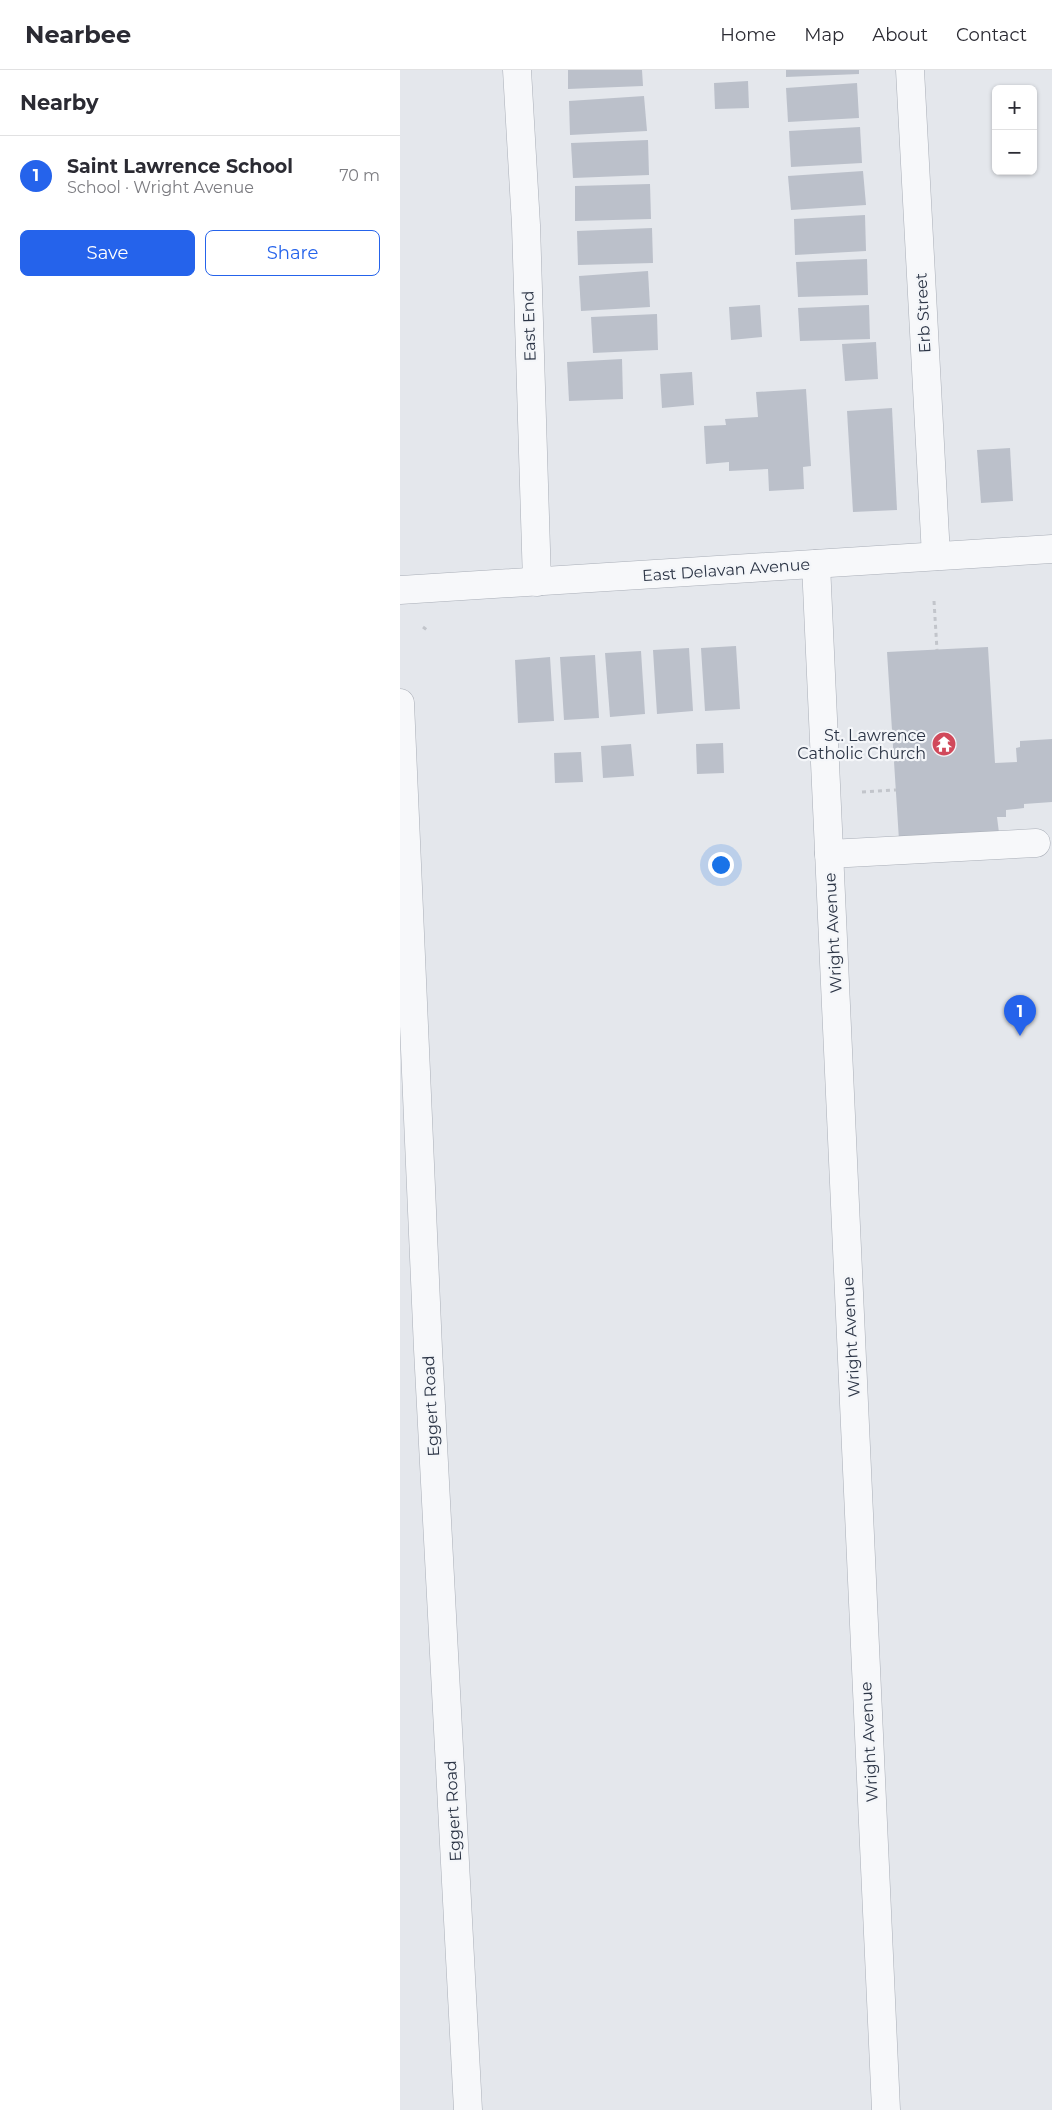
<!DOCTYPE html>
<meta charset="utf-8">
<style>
body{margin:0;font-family:Montserrat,sans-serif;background:#f7f7f7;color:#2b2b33}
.controls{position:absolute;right:15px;top:15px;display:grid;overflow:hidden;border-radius:8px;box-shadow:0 1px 4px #0004}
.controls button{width:45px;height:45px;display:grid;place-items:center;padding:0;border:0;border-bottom:1px solid #e1e1e2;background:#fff;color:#2b2b33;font:25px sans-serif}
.you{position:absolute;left:320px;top:794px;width:18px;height:18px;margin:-12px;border:4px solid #fff;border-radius:50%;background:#1a73e8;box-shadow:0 0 0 8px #1a73e833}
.badge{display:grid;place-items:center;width:32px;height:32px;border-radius:50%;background:#2563eb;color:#fff;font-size:16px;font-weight:700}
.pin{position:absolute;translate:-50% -41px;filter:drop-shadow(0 1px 2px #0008)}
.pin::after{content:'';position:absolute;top:26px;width:18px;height:15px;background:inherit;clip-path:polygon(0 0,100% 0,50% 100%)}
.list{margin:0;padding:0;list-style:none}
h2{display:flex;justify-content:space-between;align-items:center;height:65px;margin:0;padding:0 20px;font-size:21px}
h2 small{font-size:16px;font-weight:400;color:#7c7c81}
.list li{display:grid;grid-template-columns:32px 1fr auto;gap:15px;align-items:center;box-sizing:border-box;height:80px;padding:0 20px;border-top:1px solid #e1e1e2}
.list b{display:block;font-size:19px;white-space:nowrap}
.list p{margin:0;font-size:16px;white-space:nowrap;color:#7c7c81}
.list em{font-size:16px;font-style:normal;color:#7c7c81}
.actions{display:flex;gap:10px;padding:15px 20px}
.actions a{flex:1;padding:11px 0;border:1px solid #2563eb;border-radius:8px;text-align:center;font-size:18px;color:#2563eb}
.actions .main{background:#2563eb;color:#fff}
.map{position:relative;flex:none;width:652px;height:2040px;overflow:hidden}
header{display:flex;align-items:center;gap:30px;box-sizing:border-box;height:70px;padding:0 25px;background:#fff;border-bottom:1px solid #e1e1e2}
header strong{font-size:24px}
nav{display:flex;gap:28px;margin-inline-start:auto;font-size:18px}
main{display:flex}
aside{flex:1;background:#fff}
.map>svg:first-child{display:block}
</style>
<header>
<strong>Nearbee</strong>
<nav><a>Home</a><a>Map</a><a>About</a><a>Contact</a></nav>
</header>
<main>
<aside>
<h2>Nearby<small></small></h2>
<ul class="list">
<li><span class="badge">1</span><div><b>Saint Lawrence School</b><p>School · Wright Avenue</p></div><em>70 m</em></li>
</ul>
<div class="actions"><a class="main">Save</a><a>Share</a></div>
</aside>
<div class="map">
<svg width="652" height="2040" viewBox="0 0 652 2040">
<rect width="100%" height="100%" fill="#e4e7ec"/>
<g fill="#bbc0ca">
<path d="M168,0h74l1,16 -75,3z"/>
<path d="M386,0h73v4l-73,3z"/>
<path d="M348,11l1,27 -34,1 -1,-26z"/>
<path d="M457,13l2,35 -71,4 -2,-34z"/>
<path d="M244,26l3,35 -77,4 -1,-34z"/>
<path d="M460,57l2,36 -71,4 -2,-36z"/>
<path d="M248,70l1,35 -76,3 -2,-35z"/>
<path d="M463,101l3,34 -75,5 -3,-34z"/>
<path d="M250,114l1,35 -76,2v-35z"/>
<path d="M465,145l1,36 -71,4 -1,-36z"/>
<path d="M252,158l1,35 -75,2 -1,-34z"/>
<path d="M467,189l1,36 -70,2 -2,-35z"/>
<path d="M248,201l2,36 -69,4 -2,-35z"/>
<path d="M360,235l2,32 -31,3 -2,-33z"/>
<path d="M469,235l1,34 -70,2 -2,-33z"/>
<path d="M257,244l1,36 -65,3 -2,-36z"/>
<path d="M476,272l2,37 -33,2 -3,-37z"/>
<path d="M222,289l1,40 -54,2 -2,-39z"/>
<path d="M292,302l2,33 -32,3 -2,-34z"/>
<path d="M406,319l5,77 -8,1 1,22 -35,2 -1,-22 -39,2v-9l-23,2 -2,-38 22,-1 -1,-6 33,-2 -2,-25z"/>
<path d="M492,338l5,102 -44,2 -6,-101z"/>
<path d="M610,378l3,53 -32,2 -4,-53z"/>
<path d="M336,576l4,63 -35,2 -4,-63z"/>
<path d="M588,577l7,116 22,-1 -1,-14 4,-1v-6l32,-2v63l-28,2v4l-18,2v7h-9l2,16 -100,7 -12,-188z"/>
<path d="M289,578l4,63 -36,3 -4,-64z"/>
<path d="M241,581l4,63 -35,3 -5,-64z"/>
<path d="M195,585l4,63 -35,2 -4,-63z"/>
<path d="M150,587l4,64 -36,2 -3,-63z"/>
<path d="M323,673l1,30 -27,1 -1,-30z"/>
<path d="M231,674l3,32 -31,2 -2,-32z"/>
<path d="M181,682l2,30 -28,1 -1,-30z"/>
</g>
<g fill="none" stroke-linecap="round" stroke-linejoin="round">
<defs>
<g id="minor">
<path d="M117,0l9,155 11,357"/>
<path d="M510,0l26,486"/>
<path d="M416,494l70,1546"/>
<path d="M0,520l652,-41"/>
<path d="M0,633l28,646 40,761"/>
<path d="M429,784l207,-11"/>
</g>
</defs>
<use href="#minor" stroke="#a9aeb7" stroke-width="29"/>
<g stroke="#c2c5cb" stroke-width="3" stroke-dasharray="4 4" stroke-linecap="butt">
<path d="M534,531l3,49"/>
<path d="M23,557l4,3"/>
<path d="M462,722l34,-2"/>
</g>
<use href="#minor" stroke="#f7f8fa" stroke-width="28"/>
</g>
<defs>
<symbol id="temple-disc" viewBox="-11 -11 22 22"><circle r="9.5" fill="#d1495b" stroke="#f4f6f9"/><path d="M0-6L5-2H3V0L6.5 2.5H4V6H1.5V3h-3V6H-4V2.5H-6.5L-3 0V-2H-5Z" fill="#fff"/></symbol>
</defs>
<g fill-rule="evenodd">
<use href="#temple-disc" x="530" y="660" width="28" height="28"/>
</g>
<g text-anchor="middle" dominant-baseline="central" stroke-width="4.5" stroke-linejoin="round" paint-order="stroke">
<g font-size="16" fill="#2b3445" stroke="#f4f6f9">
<text transform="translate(523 243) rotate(-93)">Erb Street</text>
<text transform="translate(129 256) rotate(-92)">East End</text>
<text transform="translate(326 500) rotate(-4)">East Delavan Avenue</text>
<text transform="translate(433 863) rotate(-93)">Wright Avenue</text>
<text transform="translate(451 1267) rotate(-93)">Wright Avenue</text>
<text transform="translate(31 1336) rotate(-93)">Eggert Road</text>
<text transform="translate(469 1672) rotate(-93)">Wright Avenue</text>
<text transform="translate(53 1741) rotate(-93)">Eggert Road</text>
</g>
<g font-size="16" fill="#2b3445" stroke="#f4f6f9" text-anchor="end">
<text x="526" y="665">St. Lawrence<tspan x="526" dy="18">Catholic Church</tspan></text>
</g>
</g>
</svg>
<div class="controls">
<button>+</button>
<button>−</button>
</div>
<div class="you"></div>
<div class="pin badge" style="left:620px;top:966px">1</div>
</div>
</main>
